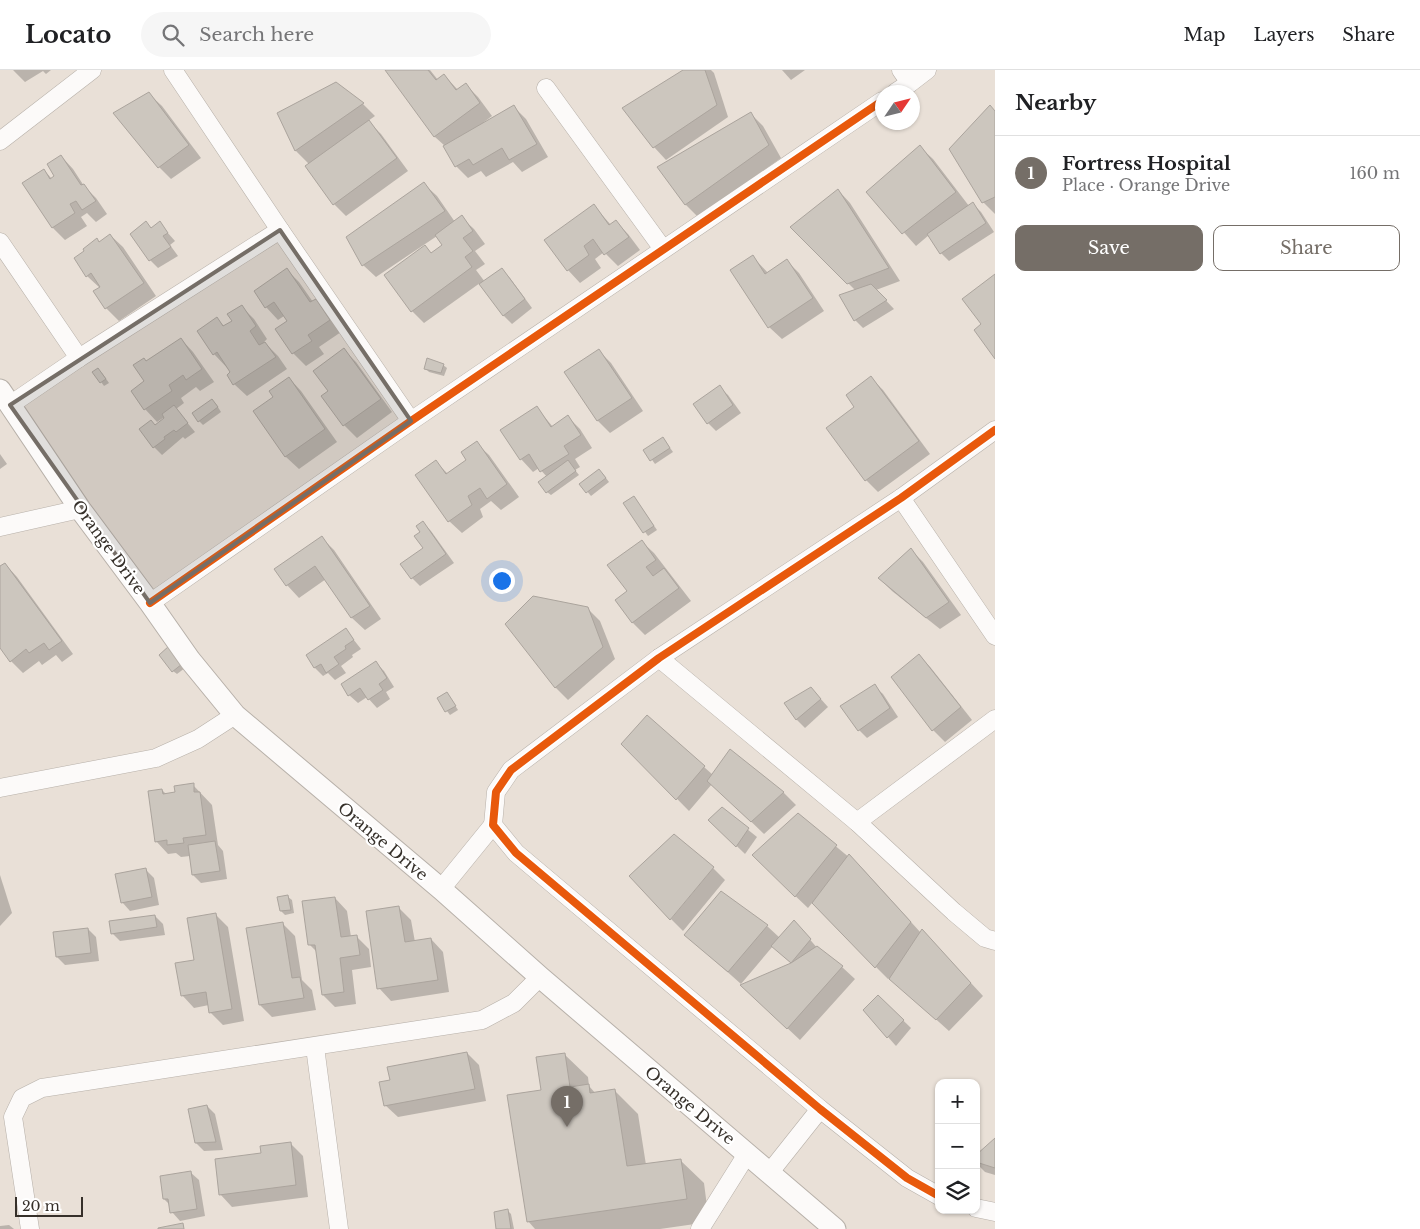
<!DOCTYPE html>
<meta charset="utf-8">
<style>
body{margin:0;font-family:"Libre Baskerville",serif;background:#f6f6f6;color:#202124}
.controls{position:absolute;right:15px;bottom:15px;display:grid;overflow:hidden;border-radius:10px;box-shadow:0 1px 4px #0004}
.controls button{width:45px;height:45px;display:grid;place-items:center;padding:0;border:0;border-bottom:1px solid #e0e0e0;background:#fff;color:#202124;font:25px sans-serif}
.compass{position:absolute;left:875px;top:15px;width:45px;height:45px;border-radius:50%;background:#fff;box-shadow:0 1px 4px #0004;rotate:55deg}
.scale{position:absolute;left:15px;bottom:12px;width:68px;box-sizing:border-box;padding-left:5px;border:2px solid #36302a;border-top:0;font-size:14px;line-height:18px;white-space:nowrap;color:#36302a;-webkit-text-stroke:4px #fff;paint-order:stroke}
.you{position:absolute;left:501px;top:510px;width:18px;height:18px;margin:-12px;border:4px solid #fff;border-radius:50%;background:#1a73e8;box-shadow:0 0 0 8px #1a73e833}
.badge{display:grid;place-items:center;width:32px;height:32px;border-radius:50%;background:#756e67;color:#fff;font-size:16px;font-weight:700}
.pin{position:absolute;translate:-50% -41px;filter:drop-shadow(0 1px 2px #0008)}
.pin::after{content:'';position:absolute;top:26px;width:18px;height:15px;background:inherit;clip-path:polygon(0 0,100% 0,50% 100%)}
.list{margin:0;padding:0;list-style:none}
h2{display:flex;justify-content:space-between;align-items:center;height:65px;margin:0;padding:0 20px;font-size:21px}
h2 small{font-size:16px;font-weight:400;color:#757577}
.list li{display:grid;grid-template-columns:32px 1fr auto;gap:15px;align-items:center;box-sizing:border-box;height:75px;padding:0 20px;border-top:1px solid #e0e0e0}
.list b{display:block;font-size:19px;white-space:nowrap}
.list p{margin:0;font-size:16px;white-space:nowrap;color:#757577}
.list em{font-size:16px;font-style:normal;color:#757577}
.actions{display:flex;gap:10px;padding:15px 20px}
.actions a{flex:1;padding:11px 0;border:1px solid #756e67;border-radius:10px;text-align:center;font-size:18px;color:#756e67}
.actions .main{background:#756e67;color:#fff}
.icon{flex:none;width:28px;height:28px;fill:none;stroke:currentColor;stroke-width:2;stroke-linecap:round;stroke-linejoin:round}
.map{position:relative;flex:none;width:995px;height:1159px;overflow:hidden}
header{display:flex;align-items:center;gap:30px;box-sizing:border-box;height:70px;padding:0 25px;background:#fff;border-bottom:1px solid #e0e0e0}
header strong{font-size:24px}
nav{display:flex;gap:28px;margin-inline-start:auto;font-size:18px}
.search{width:350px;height:45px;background:#f6f6f6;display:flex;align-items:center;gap:12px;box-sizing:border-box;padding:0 18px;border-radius:28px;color:#757577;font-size:19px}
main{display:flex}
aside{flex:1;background:#fff}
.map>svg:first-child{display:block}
</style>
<header>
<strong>Locato</strong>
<div class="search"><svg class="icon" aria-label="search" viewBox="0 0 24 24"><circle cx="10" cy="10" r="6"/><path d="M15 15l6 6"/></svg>Search here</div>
<nav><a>Map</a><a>Layers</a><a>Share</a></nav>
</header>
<main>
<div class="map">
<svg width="995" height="1159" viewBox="0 0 995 1159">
<rect width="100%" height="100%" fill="#e9e0d7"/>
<g fill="#0003">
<path d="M13,0h38l-5,4 -3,-3 -18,11z"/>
<path d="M387,0h43l8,10 6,-5 14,15 8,-5 12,12 14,19 -8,6 1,1 29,-16 12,12 22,38 -26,15 -9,-10 -27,15 -5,-6 -13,7 -12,-12 -11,-20 -10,-9z"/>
<path d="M686,0h25l3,3 14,44 -62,43 -12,-13z"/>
<path d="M782,0h23l-14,10z"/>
<path d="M336,14l27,20 12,12 -7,5 13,13 27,37 -62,45 -12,-12 -25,-40 -13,-13 -18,-37z"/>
<path d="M149,24l13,12 39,52 -30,21 -12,-12z"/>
<path d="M995,42v102l-12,-12z"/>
<path d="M750,43l13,13 18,32 -83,59 -12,-12 -28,-38z"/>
<path d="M920,77l13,12 36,47 4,-2 8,8 13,20 -45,29 -8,-8 -12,-18 -13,11 -48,-54z"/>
<path d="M61,86l12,13 11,17 12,12 11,16 -11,8 -9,-9 -6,4 6,9 -22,14 -12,-12 -29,-45 20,-13 8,9 4,-3z"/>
<path d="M424,114l13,12 18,26 6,-5 13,12 11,15 -10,7 10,13 -9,6 9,12 16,-13 9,9 22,30 -20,16 -8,-8 -24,-33 -56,40 -12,-12 20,-57 12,-9 -7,-9 -61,41 -13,-12z"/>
<path d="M838,120l12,13 50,78 -24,9 18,19 -31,19 -8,-8 1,-29 -64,-64z"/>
<path d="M594,136l17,19 5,-3 12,12 12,16 -22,16 -14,-14 -9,7 6,9 -21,15 -12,-13z"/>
<path d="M146,153l6,6 7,-6 16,18 -5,4 8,11 -20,12 -8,-8z"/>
<path d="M110,165l13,12 33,49 -37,25 -13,-13 -11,-17 5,-3 -13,-12 13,-33z"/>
<path d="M753,187l15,16 19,-12 12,12 25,38 -42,28 -13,-12z"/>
<path d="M287,200l12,12 14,20 3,-1 12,12 13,19 -22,15 5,7 -18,12 -13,-13 -16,-24 11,-7 -4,-6 -6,4 -12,-13z"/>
<path d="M242,237l12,12 13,20 -3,3 14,14 9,13 -40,27 -13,-12 -2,-11 -18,-19 3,-35 8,8 8,-6z"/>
<path d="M181,269l12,13 21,30 -14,9 -4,-4 -15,11 3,5 -8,6 19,23 -10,7 -2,-2 -21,18 -8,-8 1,-21 10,-7 -2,-1 -6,4 -12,-13 2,-47z"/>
<path d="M344,280l12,12 36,50 -35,26 -13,-13 -21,-29 6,-5z"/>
<path d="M599,281l12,12 32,48 -33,22 -12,-12 -32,-48z"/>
<path d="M443,295l4,3 -3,8 -15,-4 -4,-4z"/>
<path d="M94,302l8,1 7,10 -5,3z"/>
<path d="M289,308l12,13 36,51 -38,27 -13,-12 -32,-46 21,-14z"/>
<path d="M871,308l12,12 47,64 -52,38 -12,-12 -10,-73z"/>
<path d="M719,317l9,8 13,18 -25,18 -8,-8z"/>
<path d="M216,334l5,8 -18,13 -4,-4z"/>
<path d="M537,338l16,19 15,-10 12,12 12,19 -17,11 5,8 -5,3 4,5 -28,20 -4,-3v-15l-8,-9 -6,4 -12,-13 -19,-28z"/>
<path d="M663,368l10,14 -18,12 -10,-14z"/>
<path d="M476,373l13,12 30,42 -18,13 -10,-9 -11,8 3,8 -21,16 -13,-12 -13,-59 12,12 20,-14z"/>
<path d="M0,384l7,10 -7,5z"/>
<path d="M603,404l6,8 -18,14 -10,-12z"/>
<path d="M634,427l23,33 -9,6 -23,-32z"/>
<path d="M423,453l8,8 23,32 -34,23 -8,-8 13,-30 -3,-16z"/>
<path d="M322,468l12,12 47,69 -16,11 -13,-12 -26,-39 -27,19 -12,-13z"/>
<path d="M641,471l13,12 37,48 -46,34 -12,-12 -17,-22 12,-10z"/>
<path d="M911,480l12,12 38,53 -21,14 -48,-38 -12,-12z"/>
<path d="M5,494l12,13 56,77 -11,8 -6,-7 -14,10 -3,-4 -16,12 -12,-12 -11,-15v-78z"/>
<path d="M587,538l13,13 15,38 -47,41 -12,-12 -50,-64z"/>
<path d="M346,560l15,19 -9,6 1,2 -12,9 5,7 -11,7 -7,-7 -5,3 -8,-8 -8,-13z"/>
<path d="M173,582l12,16 -8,6 -4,-3z"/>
<path d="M919,585l12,13 41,52 -27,22 -12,-12z"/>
<path d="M376,593l8,8 10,16 -8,5 4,7 -13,9 -10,-11 -9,6 -9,-8z"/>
<path d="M874,616l9,8 15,23 -31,21 -8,-8z"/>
<path d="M447,623l11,17 -8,5 -12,-16z"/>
<path d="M819,627l9,10 -23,21 -8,-8 -11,-16z"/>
<path d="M623,674l81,23 9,8 17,-24 54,42 12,12 -32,29 -52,-50 -23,27z"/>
<path d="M193,715l19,20 6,40 5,6 4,28 -26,4 -8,-8 -3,-19 -9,1 -5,-4 -8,1 -12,-13 6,-51 4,4 10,-1z"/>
<path d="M722,739l35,28 -12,17 -35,-34z"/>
<path d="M798,745l64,53 59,65 13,10 49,53 -34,35 -59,-53 -2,1 -76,-76 -4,5 -42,-40z"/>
<path d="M713,798l12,12 -42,51 -12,-12z"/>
<path d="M146,800l8,8 5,27 -29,6 -8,-9z"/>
<path d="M0,805l12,38 -12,13z"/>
<path d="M722,823l45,33 13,12 22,-8 16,19 24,18 13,12 -55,61 -46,-43 39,-33 -20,-18 -32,38 -55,-49z"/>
<path d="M288,827l4,3 2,13 -9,2 -4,-4z"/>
<path d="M335,828l12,13 4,26 5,-1 13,13 2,18 -19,3 4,34 -21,3 -12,-12 -6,-43 -7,-7z"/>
<path d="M399,838l12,12 4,22 16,-3 12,13 6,40 -58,9 -12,-13z"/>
<path d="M216,845l12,12 16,94 -21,4 -13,-13 -1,-7 -15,3 -12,-13z"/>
<path d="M155,846l8,8 2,11 -45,6 -8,-8z"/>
<path d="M282,853l13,13 7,44 10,10 4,20 -44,7 -12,-12z"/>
<path d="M88,859l8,8 3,24 -34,4 -8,-8z"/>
<path d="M878,926l33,32 -15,18 -32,-36z"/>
<path d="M467,983l12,12 7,36 -88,16 -13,-12z"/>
<path d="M564,984l24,23 1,9 7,8 19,-3 23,23 8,51 34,-5 24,23 5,39 -49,7h-125l-7,-8 14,-130z"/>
<path d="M207,1036l8,8 8,36 -19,1 -8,-8z"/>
<path d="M995,1070v35l-10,-3 -9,-9v-6z"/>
<path d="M290,1073l13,13 5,41 -76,10 -12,-13 42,-40z"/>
<path d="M190,1102l9,8 6,36 -25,5 -8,-9 -2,-7 -6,-6z"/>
<path d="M508,1141l3,3 3,15h-16z"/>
<path d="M9,1155l5,4h-14v-3z"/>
</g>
<g fill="#ccc6be" stroke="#aba49d">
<path d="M385,0h43l8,10 8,-6 12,16 10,-7 14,20 -46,34z"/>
<path d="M683,0h22l12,35 -64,43 -31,-40z"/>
<path d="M336,12l28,21 -69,48 -18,-38z"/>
<path d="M149,22l40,53 -31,23 -45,-55z"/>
<path d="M514,35l23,39 -28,16 -7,-12 -29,17 -4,-6 -14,8 -12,-21z"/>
<path d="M990,35l5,6v86l-13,6 -33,-54z"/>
<path d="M751,42l18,33 -84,60 -28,-38z"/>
<path d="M369,50l28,38 -64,47 -28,-39z"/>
<path d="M920,75l36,47 -54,42 -36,-42z"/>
<path d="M61,85l20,30 3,-1 12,17 -14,9 -6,-9 -6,3 5,9 -23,15 -30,-45 22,-14 6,10 4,-3 -7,-12z"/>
<path d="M424,112l21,29 -83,55 -16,-29z"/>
<path d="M838,119l51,79 -42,16 -57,-57z"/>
<path d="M973,132l13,21 -46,31 -13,-20z"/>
<path d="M594,134l15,21 7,-5 13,17 -25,18 -11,-16 -9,7 5,9 -22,16 -23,-31z"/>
<path d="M462,145l11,16 -10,7 10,13 -8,6 7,10 -61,45 -27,-37 41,-30 6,8 11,-8 -7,-10z"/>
<path d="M146,151l5,7 9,-7 8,12 -5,3 8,11 -22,14 -19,-27z"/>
<path d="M110,164l34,49 -39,26 -12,-18 7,-4 -9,-14 -5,4 -12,-19 10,-7 -1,-2 14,-11 2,4z"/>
<path d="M753,185l12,19 22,-15 26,39 -45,30 -38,-58z"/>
<path d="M287,198l23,34 6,-3 14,21 -22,15 4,6 -20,13 -17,-25 12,-8 -13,-19 -9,6 -11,-17z"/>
<path d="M502,198l23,31 -22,17 -24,-32z"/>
<path d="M995,204v85l-21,-29 7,-6 -19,-25z"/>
<path d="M871,214l16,16 -33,21 -15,-26z"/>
<path d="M242,235l14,21 -6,5 9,14 6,-3 11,15 -43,28 -6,-10 3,-3 -13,-20 -4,3 -16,-24 20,-14 6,9 9,-5 -5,-7z"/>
<path d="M181,268l21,31 -16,11 -3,-5 -14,10 3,6 -28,19 -13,-19 13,-10 -11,-16 11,-7 2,3z"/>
<path d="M344,278l37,51 -38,27 -22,-30 7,-5 -15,-20z"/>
<path d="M599,279l33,49 -35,23 -33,-49z"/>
<path d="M427,288l17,6 -3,9 -17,-4z"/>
<path d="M98,298l8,11 -6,4 -8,-11z"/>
<path d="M871,306l48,65 -54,40 -39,-53 28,-21 -8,-12z"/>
<path d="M289,307l36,52 -40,28 -32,-46 20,-14 -4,-6z"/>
<path d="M720,315l13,20 -26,19 -14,-20z"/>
<path d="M212,329l6,8 -20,15 -6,-9z"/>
<path d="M174,335l14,18 -12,9 -2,-2 -10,7 1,2 -12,9 -14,-19 12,-9 4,5 9,-7 -2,-4z"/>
<path d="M537,336l14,21 17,-12 13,20 -17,11 5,8 -29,18 -11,-18 -9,6 -20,-30z"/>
<path d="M663,367l7,11 -20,13 -7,-11z"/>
<path d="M477,371l30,43 -20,15 -7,-11 -12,8 4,9 -24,17 -33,-47 21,-15 10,14 20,-14 -5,-8z"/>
<path d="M568,390l8,11 -30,22 -8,-11z"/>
<path d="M599,399l7,9 -20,15 -7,-9z"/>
<path d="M634,426l20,30 -11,7 -20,-30z"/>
<path d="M423,451l23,33 -35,25 -11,-15 23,-16 -9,-12 6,-4 -4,-6z"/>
<path d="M322,466l48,70 -19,12 -36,-52 -29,20 -12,-17z"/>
<path d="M642,470l14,20 -10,7 7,9 11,-8 15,20 -47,35 -17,-23 12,-9 -20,-26z"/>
<path d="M911,478l38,54 -23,16 -48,-40z"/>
<path d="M5,493l57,78 -13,9 -5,-7 -15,10 -3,-4 -16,13 -10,-14v-82z"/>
<path d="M533,526l55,11 15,40 -48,41 -50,-64z"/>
<path d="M346,558l8,12 -9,6 1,3 -12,8 5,7 -13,9 -5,-9 -7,4 -8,-13z"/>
<path d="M169,576l13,18 -10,8 -13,-17z"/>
<path d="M919,584l42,53 -29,24 -41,-54z"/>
<path d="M376,591l11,17 -8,6 4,6 -15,10 -8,-12 -12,8 -7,-12z"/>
<path d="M875,614l15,24 -32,23 -18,-25z"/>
<path d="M811,617l10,12 -25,21 -12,-17z"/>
<path d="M447,622l9,14 -11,6 -8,-14z"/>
<path d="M647,645l58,51 -29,34 -55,-56z"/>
<path d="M730,679l54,43 -33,30 -44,-41z"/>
<path d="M194,713v9h6l6,43 -23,3 1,5 -17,2v-5l-12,2 -7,-51 14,-2 1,5 12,-2 -1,-6z"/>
<path d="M722,737l27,21 -13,19 -28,-27z"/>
<path d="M798,743l39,32 -42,52 -43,-42z"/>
<path d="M674,764l40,33 -44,53 -41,-44z"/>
<path d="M215,771l5,30 -28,4 -4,-30z"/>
<path d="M849,784l62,68 -36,46 -63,-65z"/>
<path d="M146,798l6,29 -31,6 -6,-29z"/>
<path d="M721,821l47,34 -40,47 -44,-37z"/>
<path d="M288,825l3,15 -11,1 -3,-14z"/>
<path d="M335,827l6,40 16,-2 3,20 -20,3 4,34 -22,3 -7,-50h-7l-6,-44z"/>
<path d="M399,836l6,36 26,-4 7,42 -61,9 -11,-78z"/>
<path d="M216,843l16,96 -23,4 -3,-21 -25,4 -6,-33 19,-3 -7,-42z"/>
<path d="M155,845l2,12 -46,7 -2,-13z"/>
<path d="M794,850l17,19 -20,24 -20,-17z"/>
<path d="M283,852l9,56 8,-1 4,21 -45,7 -13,-77z"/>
<path d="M88,858l3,25 -35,4 -3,-25z"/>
<path d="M922,859l49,54 -35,37 -47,-41z"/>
<path d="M817,876l26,20 -56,63 -47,-44 51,-22z"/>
<path d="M878,925l26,25 -17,18 -24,-28z"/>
<path d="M467,982l8,37 -91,17 -5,-24 11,-2 -3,-13z"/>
<path d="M565,983l5,34 19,-3 1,9 25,-4 12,77 54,-7 6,40 -160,23 -20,-127 34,-5 -5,-33z"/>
<path d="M207,1035l9,37 -21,1 -7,-34z"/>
<path d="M995,1068v30l-19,-6v-7z"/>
<path d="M291,1072l5,43 -77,10 -4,-36 46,-6 -1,-7z"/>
<path d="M191,1101l6,38 -27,4 -2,-14h-5l-3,-23z"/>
<path d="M508,1139l3,20h-15l-2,-17z"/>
<path d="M183,1153l1,6h-26v-1z"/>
</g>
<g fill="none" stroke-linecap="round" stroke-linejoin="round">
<defs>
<g id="minor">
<path d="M173,0l107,160 131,191"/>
<path d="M910,13l17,-13"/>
<path d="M546,18l117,161"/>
<path d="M896,22l14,-9 -9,-13"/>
<path d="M0,71l92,-71"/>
<path d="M0,172l79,116"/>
<path d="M10,335l69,-47 201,-128"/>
<path d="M901,428l94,138"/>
<path d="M0,457l80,-18"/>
<path d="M150,533l261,-182 471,-320"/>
<path d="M659,588l198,164 97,90 31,26 10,3"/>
<path d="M0,718l156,-30 42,-19 37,-24"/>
<path d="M857,752l138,-103"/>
<path d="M441,819l52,-64"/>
<path d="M315,977l24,182"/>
<path d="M770,1102l50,-63"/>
<path d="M939,1126l-32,-18 -87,-69 -304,-256 -23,-28 3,-33 15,-22 148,-112 242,-160 94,-68"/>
<path d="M976,1138l19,4"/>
<path d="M30,1159l-17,-112 9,-19 20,-10 440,-68 32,-17 26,-26"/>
<path d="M700,1159l47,-75"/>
</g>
<path id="tertiary" d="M0,320l80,119 70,94 40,57 45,55 206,174 99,88 295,252"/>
</defs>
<use href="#minor" stroke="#b7b0a9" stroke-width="19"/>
<use href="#tertiary" stroke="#b7b0a9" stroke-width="23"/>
<use href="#minor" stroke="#fcfaf9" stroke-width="18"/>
<use href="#tertiary" stroke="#fcfaf9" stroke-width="21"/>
<defs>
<g id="cycleway">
<path d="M150,533l261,-182 471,-320"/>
<path d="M939,1126l-32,-18 -87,-69 -304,-256 -23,-28 3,-33 15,-22 148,-112 242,-160 94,-68"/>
</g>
</defs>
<use href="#cycleway" stroke="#fff" stroke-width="11"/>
<use href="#cycleway" stroke="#e8590c" stroke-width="8"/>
</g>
<path fill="#756e67" fill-opacity="0.2" stroke="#756e67" stroke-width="4" stroke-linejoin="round" d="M280,160l131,191 -261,182 -140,-198z"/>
<g text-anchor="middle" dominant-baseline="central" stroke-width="4.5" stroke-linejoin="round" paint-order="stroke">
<g font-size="16" fill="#36302a" stroke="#fff">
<text transform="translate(109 477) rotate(54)">Orange Drive</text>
<text transform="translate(383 771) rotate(40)">Orange Drive</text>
<text transform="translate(690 1035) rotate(40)">Orange Drive</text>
</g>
</g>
</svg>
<div class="controls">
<button>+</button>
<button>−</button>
<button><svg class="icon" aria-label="layers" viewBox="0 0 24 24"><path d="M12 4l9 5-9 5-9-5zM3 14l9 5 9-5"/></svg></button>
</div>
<svg class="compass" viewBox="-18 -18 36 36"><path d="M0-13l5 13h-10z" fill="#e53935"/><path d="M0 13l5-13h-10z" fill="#757577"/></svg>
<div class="scale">20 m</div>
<div class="you"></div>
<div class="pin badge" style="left:567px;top:1057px">1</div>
</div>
<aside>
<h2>Nearby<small></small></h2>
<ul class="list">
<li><span class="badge">1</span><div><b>Fortress Hospital</b><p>Place · Orange Drive</p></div><em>160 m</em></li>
</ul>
<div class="actions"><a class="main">Save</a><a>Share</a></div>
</aside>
</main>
